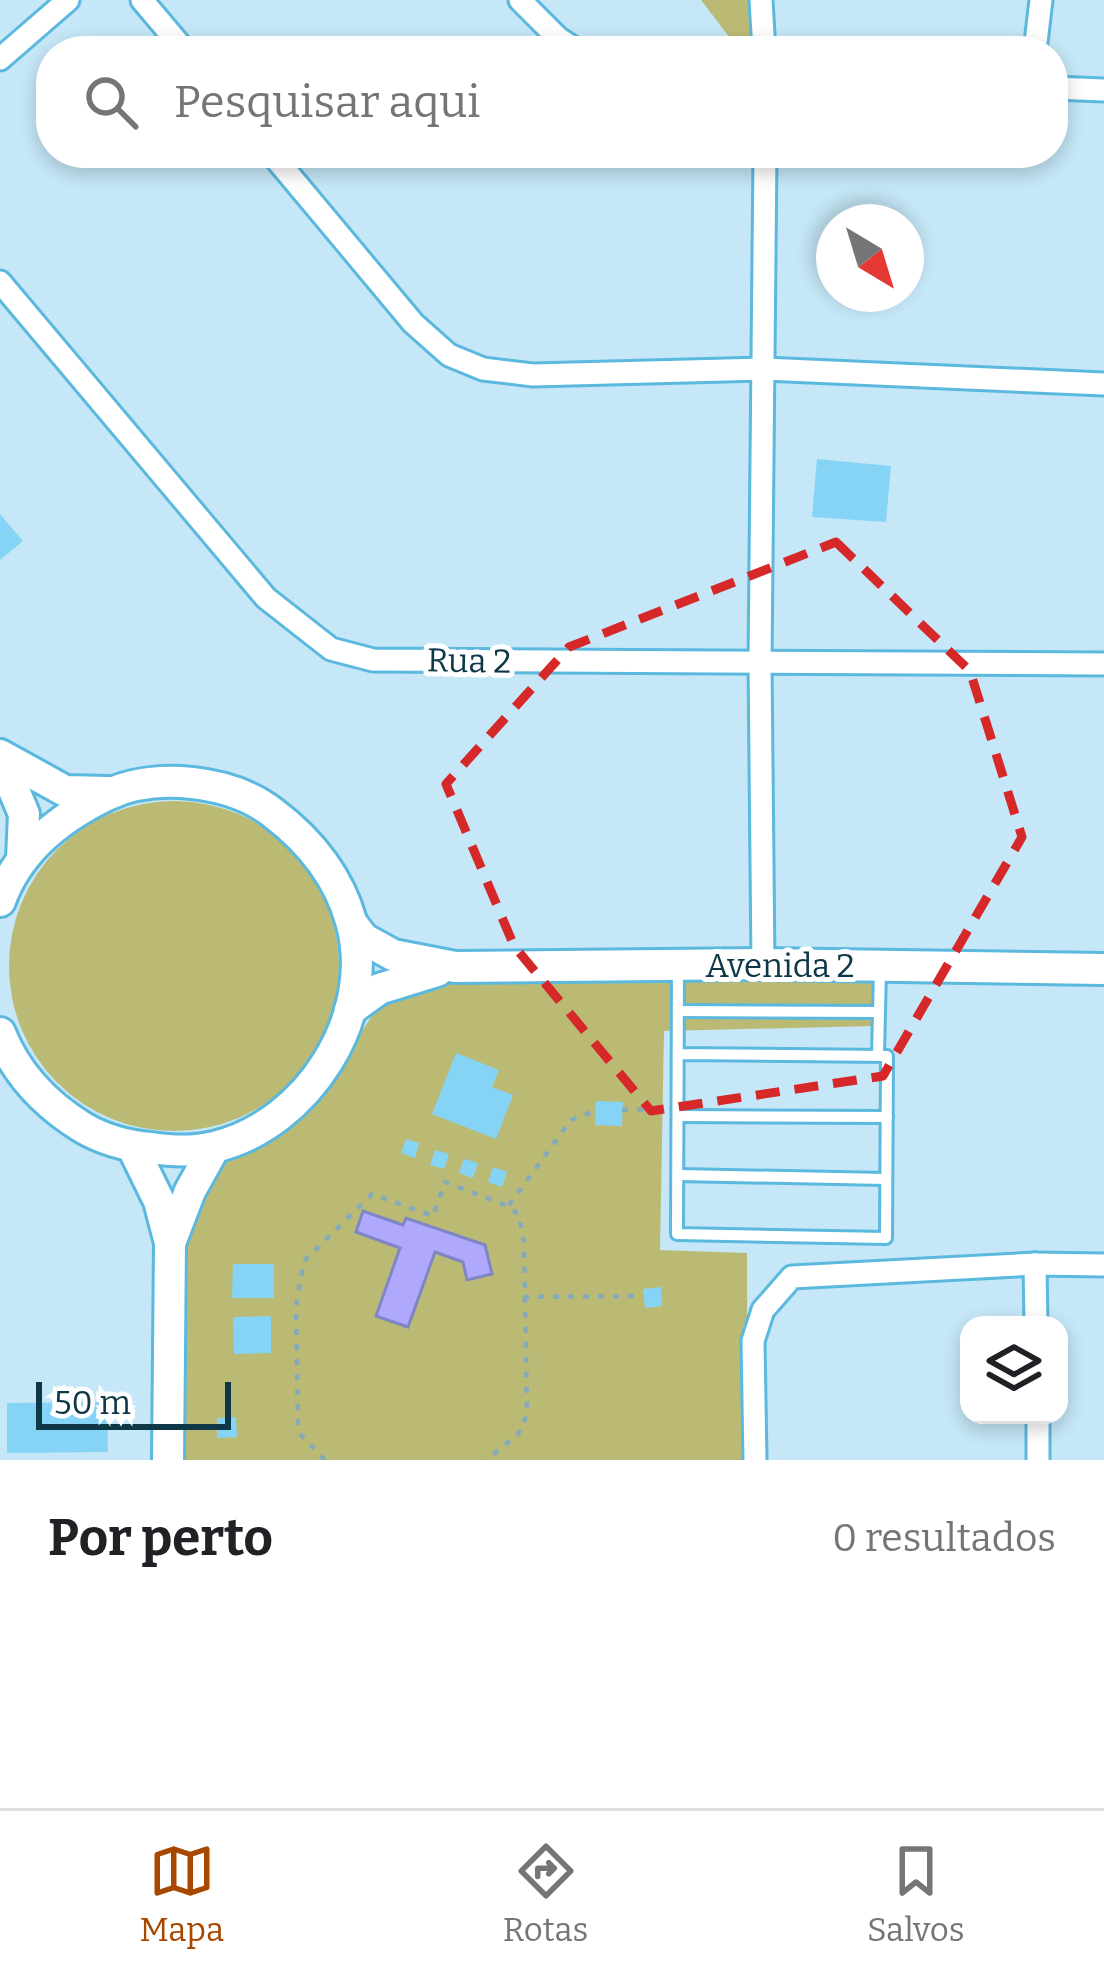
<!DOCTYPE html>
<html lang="pt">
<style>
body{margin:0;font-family:Bitter,serif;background:#f6f6f6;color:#202124}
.controls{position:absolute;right:36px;bottom:36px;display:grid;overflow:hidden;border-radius:24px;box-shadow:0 6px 18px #0003}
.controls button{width:108px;height:108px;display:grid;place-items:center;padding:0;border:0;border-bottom:3px solid #e0e0e0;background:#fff;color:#202124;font:60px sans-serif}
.compass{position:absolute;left:816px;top:204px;width:108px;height:108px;border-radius:50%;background:#fff;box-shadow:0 6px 18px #0003;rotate:142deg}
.scale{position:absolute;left:36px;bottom:30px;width:195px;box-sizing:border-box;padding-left:12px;border:6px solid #0e3747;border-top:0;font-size:33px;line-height:42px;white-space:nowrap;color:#0e3747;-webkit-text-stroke:9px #fff;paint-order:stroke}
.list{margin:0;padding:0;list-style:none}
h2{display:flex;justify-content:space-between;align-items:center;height:156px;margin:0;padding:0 48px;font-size:51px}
h2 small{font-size:39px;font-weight:400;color:#757577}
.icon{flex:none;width:66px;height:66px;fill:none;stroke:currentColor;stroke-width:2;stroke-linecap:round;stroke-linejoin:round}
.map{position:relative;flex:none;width:1104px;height:1460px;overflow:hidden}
.search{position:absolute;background:#fff;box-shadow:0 6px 18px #0003;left:36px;right:36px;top:36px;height:132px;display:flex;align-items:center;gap:30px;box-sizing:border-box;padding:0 42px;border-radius:48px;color:#757577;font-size:45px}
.sheet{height:348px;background:#fff}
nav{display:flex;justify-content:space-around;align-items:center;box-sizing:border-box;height:168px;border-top:3px solid #e0e0e0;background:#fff;font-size:33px;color:#757577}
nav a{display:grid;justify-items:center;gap:6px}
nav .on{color:#a84800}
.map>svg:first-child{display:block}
</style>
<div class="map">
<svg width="1104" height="1460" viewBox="0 0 1104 1460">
<rect width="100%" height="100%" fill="#c5e7f7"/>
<g fill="#bbba75">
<path d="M701,0h60l3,51h-24z"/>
<circle cx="174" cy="966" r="165"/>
<path d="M874,972v54l-210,5 -4,219 87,3v207h-568l-1,-221 40,-77 115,-85 47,-74 53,-24z"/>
</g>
<path fill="#b0a8fd" stroke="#7f86c6" stroke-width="3" d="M363,1211l40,14 3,-7 79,27 7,29 -25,6 -4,-18 -28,-10 -27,75 -32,-11 24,-68 -44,-16z"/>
<g fill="#86d4f5">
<path d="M817,459l74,7 -5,56 -74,-5z"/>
<path d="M0,514l23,27 -23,19z"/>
<path d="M456,1053l43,17 -7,17 21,8 -17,44 -64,-25z"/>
<path d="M596,1101l27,1 -1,24 -27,-1z"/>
<path d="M406,1139l13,4 -4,15 -14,-5z"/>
<path d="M435,1150l14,4 -5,15 -14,-4z"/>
<path d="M464,1159l14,4 -5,15 -14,-5z"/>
<path d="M493,1167l14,5 -5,15 -14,-5z"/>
<path d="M233,1264h41v34h-42z"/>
<path d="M661,1287l1,19 -17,2 -2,-19z"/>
<path d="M271,1316v37l-37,1 -1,-37z"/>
<path d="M107,1402l1,50 -101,1v-50z"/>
<path d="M236,1417l1,20 -20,1v-20z"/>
</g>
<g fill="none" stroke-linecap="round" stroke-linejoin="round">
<defs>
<g id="lane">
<path d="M678,967l-1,267 209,4 1,-182 -209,-2"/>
<path d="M678,1011l201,1"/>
<path d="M878,1055l2,-85"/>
<path d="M678,1116l209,1"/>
<path d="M678,1175l208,4"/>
</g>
<g id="street">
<path d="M142,0l43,51"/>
<path d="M520,0l38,38 20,13"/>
<path d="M761,0l3,51"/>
<path d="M1035,51l6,-51"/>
<path d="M0,59l68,-59"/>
<path d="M1053,88l51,2"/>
<path d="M271,153l142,170 36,32 34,14 50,6 231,-6 340,15"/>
<path d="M0,282l266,316 65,51 42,11 731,4"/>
<path d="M763,964l-3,-301 5,-510"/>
<path d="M1035,1264l1,61"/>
<path d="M1038,1415v45"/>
<path d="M755,1460l-2,-119 10,-31 29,-33 243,-13 69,1"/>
</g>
<g id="secondary">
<path d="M0,755l65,36 42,1"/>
<path d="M0,757l24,57 -2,45"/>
<path d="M0,901c18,-51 61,-84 107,-106 48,-23 124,-15 166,18 37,28 65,62 78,108 27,94 -43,204 -137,226 -19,5 -43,4 -63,1 -24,-2 -49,-9 -69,-21 -37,-23 -66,-53 -82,-94"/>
<path d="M353,925l11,14 29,16 62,12 308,-3 341,5"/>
<path d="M350,1010l29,-21 58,-18"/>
<path d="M132,1146l27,55 11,42 -2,217"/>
<path d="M170,1243l20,-52 24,-43"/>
</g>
</defs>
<use href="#lane" stroke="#5bb8de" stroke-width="16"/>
<use href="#street" stroke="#5bb8de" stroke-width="27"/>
<use href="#secondary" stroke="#5bb8de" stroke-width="36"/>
<g stroke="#85aaba" stroke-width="4.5" stroke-dasharray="6 9" stroke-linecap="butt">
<path d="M622,1110l38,-1"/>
<path d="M509,1205l62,-85 24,-9"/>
<path d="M523,1297l115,-1"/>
<path d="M325,1460l-24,-25 -3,-9 -2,-119 8,-46 68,-67 61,22 12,-34 63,24 11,9 5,28 3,172 -9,19 -32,26"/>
</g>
<use href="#lane" stroke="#fff" stroke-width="10"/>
<use href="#street" stroke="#fff" stroke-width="21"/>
<use href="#secondary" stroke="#fff" stroke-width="30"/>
</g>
<path fill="none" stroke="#d62828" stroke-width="9" stroke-dasharray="24 15" stroke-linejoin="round" d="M836,542l134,129 52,166 -139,239 -232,35 -137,-165 -68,-162 123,-137z"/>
<g text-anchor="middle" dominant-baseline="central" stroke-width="10" stroke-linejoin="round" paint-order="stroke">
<g font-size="33" fill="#0e3747" stroke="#fff">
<text transform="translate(469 661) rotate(1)">Rua 2</text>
<text x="780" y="966">Avenida 2</text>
</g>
</g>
</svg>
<div class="controls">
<button><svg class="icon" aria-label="layers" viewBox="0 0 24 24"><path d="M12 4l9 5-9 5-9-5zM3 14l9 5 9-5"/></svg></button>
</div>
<svg class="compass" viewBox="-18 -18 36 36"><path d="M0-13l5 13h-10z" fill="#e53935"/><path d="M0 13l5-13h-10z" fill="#757577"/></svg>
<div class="scale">50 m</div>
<div class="search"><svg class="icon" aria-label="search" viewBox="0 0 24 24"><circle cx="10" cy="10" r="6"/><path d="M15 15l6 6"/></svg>Pesquisar aqui</div>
</div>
<section class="sheet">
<h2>Por perto<small>0 resultados</small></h2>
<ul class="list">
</ul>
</section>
<nav>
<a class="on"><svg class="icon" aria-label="map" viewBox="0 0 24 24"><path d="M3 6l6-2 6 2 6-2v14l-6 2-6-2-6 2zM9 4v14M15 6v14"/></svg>Mapa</a>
<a><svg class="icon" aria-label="directions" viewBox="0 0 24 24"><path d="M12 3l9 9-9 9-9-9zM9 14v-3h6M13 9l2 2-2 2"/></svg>Rotas</a>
<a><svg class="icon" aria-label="saved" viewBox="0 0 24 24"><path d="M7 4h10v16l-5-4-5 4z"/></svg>Salvos</a>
</nav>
